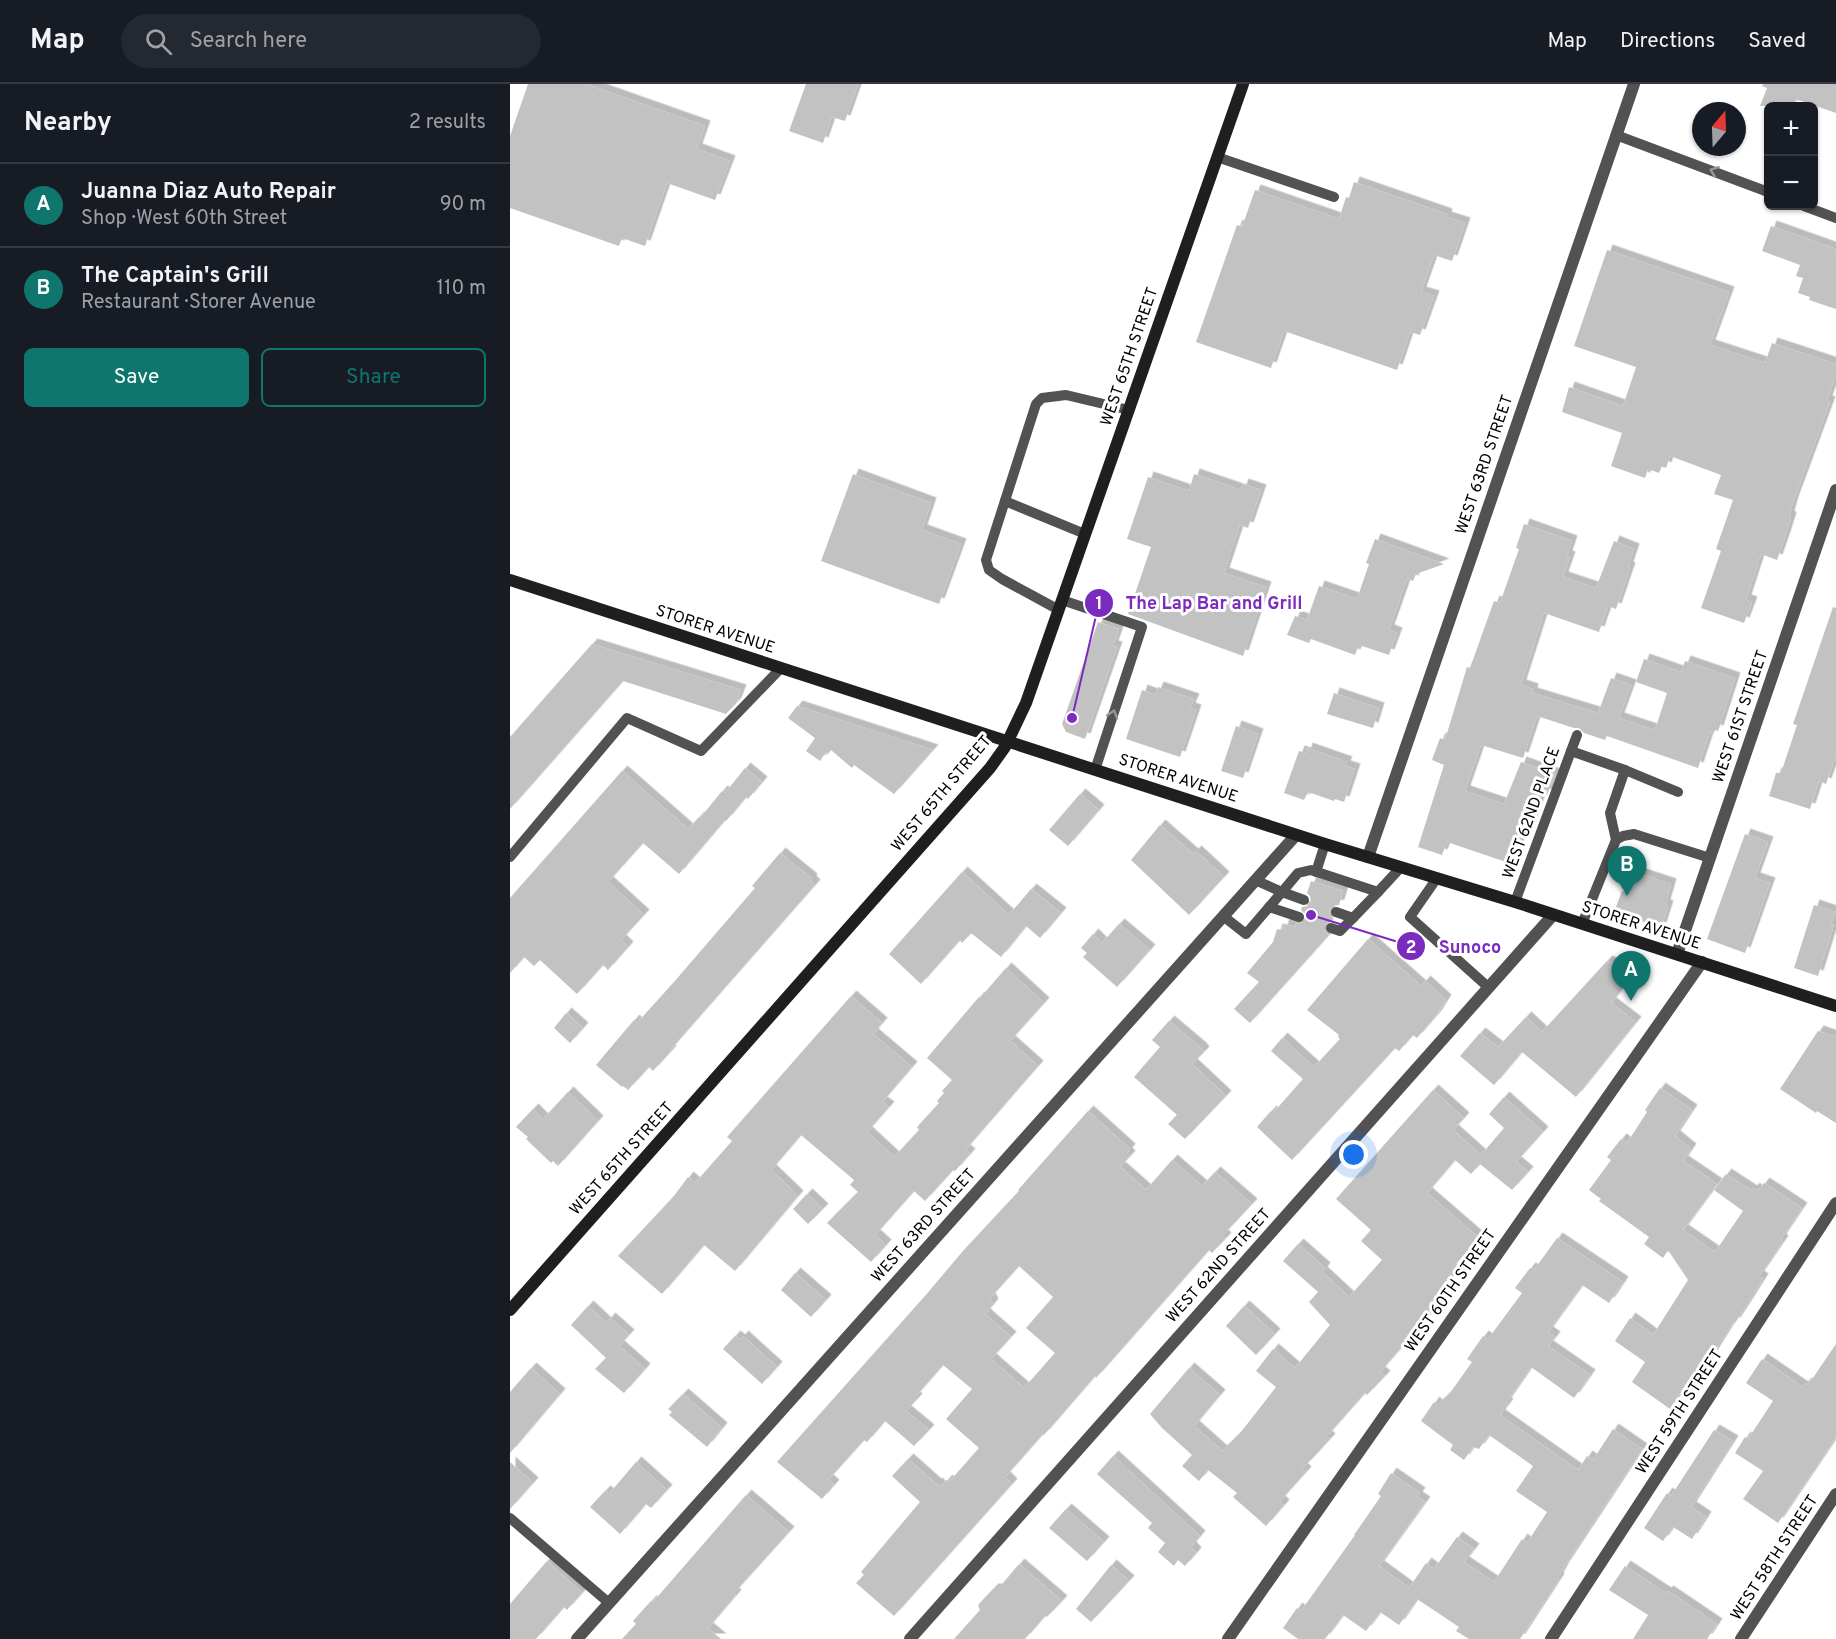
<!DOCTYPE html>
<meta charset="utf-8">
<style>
body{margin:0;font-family:Overpass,sans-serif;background:#242831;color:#f1f3f6}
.controls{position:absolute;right:18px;top:18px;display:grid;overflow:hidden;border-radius:9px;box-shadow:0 2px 4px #0004}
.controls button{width:54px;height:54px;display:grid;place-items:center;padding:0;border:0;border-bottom:2px solid #363941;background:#171b24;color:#f1f3f6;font:30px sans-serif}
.compass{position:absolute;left:1182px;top:18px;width:54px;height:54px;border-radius:50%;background:#171b24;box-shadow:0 2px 4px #0004;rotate:19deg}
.you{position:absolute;left:844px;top:1071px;width:21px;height:21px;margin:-15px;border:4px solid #fff;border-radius:50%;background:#1a73e8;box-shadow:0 0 0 9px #1a73e833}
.badge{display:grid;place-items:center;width:39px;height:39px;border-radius:50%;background:#0f766e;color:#fff;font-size:20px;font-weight:700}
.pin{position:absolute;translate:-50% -50px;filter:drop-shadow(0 2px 3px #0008)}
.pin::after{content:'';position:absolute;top:32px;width:21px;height:18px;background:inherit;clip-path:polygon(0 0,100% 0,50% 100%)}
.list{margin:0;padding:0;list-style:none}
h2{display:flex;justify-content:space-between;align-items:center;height:78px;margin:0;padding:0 24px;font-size:26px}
h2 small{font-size:20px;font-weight:400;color:#9ea1a6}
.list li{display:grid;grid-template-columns:39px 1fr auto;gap:18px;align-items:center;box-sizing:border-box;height:84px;padding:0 24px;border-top:2px solid #363941}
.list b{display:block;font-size:22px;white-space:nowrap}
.list p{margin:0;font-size:20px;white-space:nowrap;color:#9ea1a6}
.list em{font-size:20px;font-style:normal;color:#9ea1a6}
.actions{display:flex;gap:12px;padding:18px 24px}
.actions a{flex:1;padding:14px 0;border:2px solid #0f766e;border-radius:9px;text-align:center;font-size:21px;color:#0f766e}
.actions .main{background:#0f766e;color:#fff}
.icon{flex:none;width:33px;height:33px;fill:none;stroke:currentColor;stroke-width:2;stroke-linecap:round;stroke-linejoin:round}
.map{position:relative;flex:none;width:1326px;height:1555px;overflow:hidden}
header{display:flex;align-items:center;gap:36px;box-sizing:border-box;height:84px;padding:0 30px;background:#171b24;border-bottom:2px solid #363941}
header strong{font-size:28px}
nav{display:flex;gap:33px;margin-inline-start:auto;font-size:21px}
.search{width:420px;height:54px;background:#242831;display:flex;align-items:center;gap:15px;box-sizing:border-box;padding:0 21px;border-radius:33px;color:#9ea1a6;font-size:22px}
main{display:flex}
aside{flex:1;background:#171b24}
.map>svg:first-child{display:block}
</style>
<header>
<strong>Map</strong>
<div class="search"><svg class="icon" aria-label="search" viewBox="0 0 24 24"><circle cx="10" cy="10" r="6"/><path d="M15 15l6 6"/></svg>Search here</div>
<nav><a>Map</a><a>Directions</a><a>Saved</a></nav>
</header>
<main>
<aside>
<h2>Nearby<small>2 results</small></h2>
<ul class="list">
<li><span class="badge">A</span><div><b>Juanna Diaz Auto Repair</b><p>Shop · West 60th Street</p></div><em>90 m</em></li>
<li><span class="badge">B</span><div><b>The Captain's Grill</b><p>Restaurant · Storer Avenue</p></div><em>110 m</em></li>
</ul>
<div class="actions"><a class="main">Save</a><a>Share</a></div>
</aside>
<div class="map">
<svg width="1326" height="1555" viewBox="0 0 1326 1555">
<defs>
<filter id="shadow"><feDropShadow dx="5.5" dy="-5.5" stdDeviation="0" flood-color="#0004"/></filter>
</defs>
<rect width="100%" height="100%" fill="#fff"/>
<g fill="#c2c2c2" fill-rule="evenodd" filter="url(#shadow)">
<path d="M18,0h58l119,42 -8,23 33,12 -15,39 -48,-17 -22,63 -23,-8 -3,8 -109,-38v-72z"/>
<path d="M296,0h52l-13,37 -13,-4 -9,26 -34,-12z"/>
<path d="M1253,0h73v29l-40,-14 -2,7h-34l7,-18 -5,-2z"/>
<path d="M844,98l93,32 -1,3 19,6 -13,38 -18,-6 -13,37 13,4 -14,39 -10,-3 -13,38 -113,-39 -13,37 -75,-26 41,-117 5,2 13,-37 84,29 7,-22 3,1z"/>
<path d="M1261,142l65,23v60l-27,-9 1,-3 -12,-4 5,-15 -7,-2 4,-11 -38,-14z"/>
<path d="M1097,166l122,42 -19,53 55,18 7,-20 64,21v11l-9,26 3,1 -37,100 -4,14 2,2 -6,19 -8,23 -16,-6 -15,46 6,2 -8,21 -43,-15 20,-57 -5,-2 17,-49 -19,-6 7,-19 -51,-19 -4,12 -4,-2 -3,7 -11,-4 -3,9 -34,-12 11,-33 -60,-21 7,-25 54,19 13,-39 -62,-21z"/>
<path d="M343,390l78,29 -9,27 39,14 -22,60 -118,-43z"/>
<path d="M684,390l47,16 2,-6 18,6 -13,38 -8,-3 -16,48 42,14 -23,69 -115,-42 23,-67 -24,-8 21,-62 41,14z"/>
<path d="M1014,440l48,17 -5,15 3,1 -7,20 33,11 18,-47 20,8 -6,18 2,1 -14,41 -8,-3 -9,26 -55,-19 -23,72 12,4 -1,4 66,20 13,-35 20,7 -12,33 36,12 12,-37 -31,-11 8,-23 37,13 4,-11 50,17 -17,53 -3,-1 -1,3 -4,-1 -12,36 -91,-32 -2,4 -21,-7 -5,-5h-5l-37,-12 -14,42 -42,-13 -16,46 39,13 17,-42 34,12 -8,21 -5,-1 -13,37 -5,-2 -12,35 -65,-22 -5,13 -24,-8 26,-82 -12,-5 8,-22 5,2 22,-73 3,1 24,-67 6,2 19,-54 -3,-1z"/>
<path d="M865,455l69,25 -28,10 -3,7 -6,-2 -18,51 8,3 -8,22 -30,-10 -4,10 -44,-16 -2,4 -22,-8 8,-19 12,4 12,-34 38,13 12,-35 -3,-1z"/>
<path d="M1323,523l3,1v147l-10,29 -7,-3 -9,28 -41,-13 7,-23h5l16,-48 -4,-1z"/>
<path d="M588,538l21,7 -6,17 4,1 -32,92 -19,-7 -4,-8z"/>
<path d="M82,560l149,46 -5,13 -10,11 -103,-33 -113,128v-72z"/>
<path d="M648,603l36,12 -4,9 6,2 -16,47 -54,-18 16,-49 13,5z"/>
<path d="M824,609l45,15 -6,20 -46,-14z"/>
<path d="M287,622l136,44 -39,44 -40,-29 -2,3 -21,-18 -3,4 -2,-2 -6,9 -14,-10 9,-13 -27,-20z"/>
<path d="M726,642l22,8 -15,44 -22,-7z"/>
<path d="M797,664l40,14 -2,4 10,3 -11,33 -9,-3 -1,2 -26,-9 -4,8 -20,-7 15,-42 7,2z"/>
<path d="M235,684l17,14 -14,17 -2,-2 -20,24 -1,-1 -46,54 -36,-31 -35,39 36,33 -23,25 7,7 -20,23 -5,-5 -26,29 -37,-34 -6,6 -10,-9 -14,16v-75l112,-127 66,58 11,-12 1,1 22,-27 3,2z"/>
<path d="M570,710l19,16 -31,36 -19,-16z"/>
<path d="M650,741l33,29 3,-3 28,26 -35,38 -58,-55z"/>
<path d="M1235,750l23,8 -13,36 15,5 -25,70 -38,-14z"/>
<path d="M270,769l32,26 -1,2 4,4 -145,165 1,1 -18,20 -4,-4 -21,23 -5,-4 -1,1 -26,-22 38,-45 3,3 37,-41 81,-94 -3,-2z"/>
<path d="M1122,787l39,13 -6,21 3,1 -7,22 -47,-16 8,-21 3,1z"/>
<path d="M452,788l47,43 22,-26 30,24 -21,25 -14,-12 -25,31 -30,-24 -9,10 -2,-3 -39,44 -32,-30z"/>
<path d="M801,797l32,10 -4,14 -7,1 -3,4 1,6 4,3 -10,6v5l5,5 -79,88 -16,-14 25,-27 -12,-9 26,-31 4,-13 5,1 2,-6 11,3 1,-3 8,-2 2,-7 -5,-5 1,-3 6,-1 3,-4 -1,-6 -3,-3z"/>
<path d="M1304,821l21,7 -4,12 3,1 -16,51 -24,-8z"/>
<path d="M609,840l31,26 -33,37 -34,-30 4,-4 -6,-5 12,-14 9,9z"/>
<path d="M858,855l53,47 4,-5 21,19 -10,16 -19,22 -4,-3 -14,16 -4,-3 -103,112 -35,-33 14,-16 2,2 30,-34 -32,-28 11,-13 32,29 26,-28 -2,-2 1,-2 -32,-25z"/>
<path d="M1097,877l26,12 -22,30 25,19 -60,75 -54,-45 -28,33 -34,-29 20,-23 18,14 28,-30 16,15z"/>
<path d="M496,884l38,35 -34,38 28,25 -73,84 5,4 -15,17 -2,-1 -28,31 -11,-10 -39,44 11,10 -15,17 -44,-39 31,-31 -8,-7 4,-5 -53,-45 -30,35 27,26 -63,75 -31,-26 -42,49 -44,-38 56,-60 14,-19 7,6 37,-42 -5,-4 124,-141 31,27 -9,11 39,33 -30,35 7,5 -22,25 27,25 25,-27 -2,-3 22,-24 -2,-2 7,-8 -2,-2 10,-11 -25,-22 52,-61 1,1z"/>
<path d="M56,929l17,15 -13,15 -16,-15z"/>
<path d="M659,937l32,27 3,4 -12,12 34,32 -41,43 -17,-15 9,-9 -43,-38 26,-30 -8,-7z"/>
<path d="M1308,947l18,6v86l-19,-12 -1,2 -36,-24z"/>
<path d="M1150,1004l32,22 -17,26 16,13 -8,12 34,23 -34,46 32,22 28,-41 -29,-21 12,-16 26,17 2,-3 4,3 6,-8 38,25 -21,31 2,2 -24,35 4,3 -15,24 -13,20 -2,-1 -38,61 -6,-4 -19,30 -38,-27 13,-20 -30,-21 15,-23 23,17 35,-55 -20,-30 -5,8 -19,-14 5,-7 -50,-36 2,-2 -12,-9 22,-30 -4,-3 14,-18 6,4 20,-31 -2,-2z"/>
<path d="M923,1006l31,28 -11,12 28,25 23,-27 -15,-14 15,-17 39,35 -27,30 12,10 -16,18 -32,-26 -9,10 -16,-14 -28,33 52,45 -28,31 5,4 -27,31 3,3 -7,9 2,2 -47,54 5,4 -18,19 -2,-2 -38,43 3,3 -22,24 -6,5 4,4 -26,29 4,4 -18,21 -33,-29 4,-4 -29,-23 -9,11 -17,-15 10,-11 -30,-27 -12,-14 39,-46 31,27 -26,31 28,25 19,-19 35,-45 -20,-16 17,-22 22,19 35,-43 -21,-23 9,-10 -35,-31 15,-17 27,24 -3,4 27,25 33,-37 -21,-19 10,-11 -35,-31z"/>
<path d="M58,1008l30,29 -40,45 -5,-5 -2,2 -25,-24 2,-2 -12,-10 17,-18 10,10z"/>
<path d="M578,1027l42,38 -3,4 3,3 -10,11 26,23 26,-30 30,26 13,-14 37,32 -29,31 3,3 -14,15 -3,-3 -113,128 -1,-2 -51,59 -1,-1 -38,43 7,7 -118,132 -38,-33 8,-8 -3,-3 59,-70 -28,-26 16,-17 28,25 1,-1 4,4 6,-7 2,2 30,-34 -33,-29 26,-30 -29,-24 -28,32 2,2 -11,12 23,19 -15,16 -29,-25 -18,21 -3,-2 -36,40 6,5 -12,14 -45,-37 148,-166 38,-45 56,-60 -1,-1zM509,1182l34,31 -27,31 29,25 -31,35 -33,-29 20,-22 -26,-23 8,-10 -3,-6z"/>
<path d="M297,1110l16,15 -15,15 -15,-15z"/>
<path d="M1047,1154l66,44 -14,21 -27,-18 -34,47 7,5 -7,9 42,29 -16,23 -43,-31 -25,36 2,1 -8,11 78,55 9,-14 6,4 20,-31 29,20 -78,118 -6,11 1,1 -39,60h-51l-13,-8 3,-4 -42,-28 -18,26 -19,-13 -14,19 -23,-16 -18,24h-27l-15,-11 14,-20 4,3 54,-76h-1l27,-39 -3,-2 13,-21 29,20 -3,4 8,5 -46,64 30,22 17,-25 8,6 23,-32 17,12 -10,13 30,20 28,-43 5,4 20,-31 -31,-21 17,-25 -44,-31 -10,14 -6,-2 -9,13 -14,-10 3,-5 -32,-24 13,-19 3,3 13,-12 22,-31 -5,-3 16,-23 5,3 34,-46 -7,-5 15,-20 4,2z"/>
<path d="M285,1189l31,27 -15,17 -30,-27z"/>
<path d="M78,1222l18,17 4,-5 19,17 -10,11 26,23 -21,24 -29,-24 11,-11 -35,-33z"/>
<path d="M734,1222l31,28 -19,21 -30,-29z"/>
<path d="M225,1252l5,4 3,-4 34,31 -15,17 -39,-35z"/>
<path d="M1326,1260v93l-58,86 -35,-24 20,-28 -28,-18 10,-16 3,2 25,-38 -27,-18 16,-24 41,28 3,-4 2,2z"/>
<path d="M21,1284l29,26 -50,59v-61z"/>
<path d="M173,1310l39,34 -15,19 -38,-32 3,-3 -4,-3z"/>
<path d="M1204,1346l19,11 -42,66 15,10 -14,22 -19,-12 -10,14 -19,-13 23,-35 4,3z"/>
<path d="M603,1372l87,80 -9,11 5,6 -11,13 -7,-6 -4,6 -16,-14 7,-9 -17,-15 4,-5 -55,-49z"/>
<path d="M0,1378l23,21 -23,26z"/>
<path d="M126,1378l31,28 -16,18 -5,-4 -26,30 -30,-27 15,-16 4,3z"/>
<path d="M236,1411l43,37 -55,61 2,2 -28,33 13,11h-99l14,-15 -3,-3 18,-20 2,1z"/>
<path d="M556,1425l38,33 -17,19 -38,-33z"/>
<path d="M37,1477l35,32 -15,17 -3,-3 -28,32h-26v-35z"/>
<path d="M509,1480l43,37 -15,16 -2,-1 -20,23h-71l26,-29 -2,-5 15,-16h5z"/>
<path d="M601,1481l18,16 -38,41 -15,-13z"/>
<path d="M1115,1482l41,27 2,-2 49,33 -10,15h-74l15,-24 -39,-25z"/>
</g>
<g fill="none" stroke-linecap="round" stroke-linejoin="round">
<g stroke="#525252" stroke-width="10">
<path d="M1106,51l152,57"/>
<path d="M707,73l117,40"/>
<path d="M1294,122l32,12"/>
<path d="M495,417l80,33"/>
<path d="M552,516l80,27 -47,143"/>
<path d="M549,526l-57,-31 -13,-9 -3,-10 50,-156 6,-6 24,-3 63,15"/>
<path d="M1061,667l54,19 53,22"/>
<path d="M1106,756l-6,-27 15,-43"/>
<path d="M0,773l117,-139 74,33 80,-83"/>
<path d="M806,788l9,-28"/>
<path d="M927,794l-27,39 78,70"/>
<path d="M794,816l-22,-8 16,-19 13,-3 67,22 23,-25"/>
<path d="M1005,818l62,-167"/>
<path d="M759,823l30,10"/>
<path d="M826,828l17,6 25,-26"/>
<path d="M713,832l23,18 36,-42 -27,-12"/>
<path d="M1072,840l34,-84 7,-4 11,-2 76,24"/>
<path d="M821,844l9,3 13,-13"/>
<path d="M0,1434l99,85"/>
</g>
<g stroke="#525252" stroke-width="12">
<path d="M858,773l266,-773"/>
<path d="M1167,870l159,-464"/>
<path d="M67,1555l719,-804"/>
<path d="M400,1555l643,-724"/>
<path d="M718,1555l474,-677"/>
<path d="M1041,1555l285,-436"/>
<path d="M1231,1555l95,-145"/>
</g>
<g stroke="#1f1f1f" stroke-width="12">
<path d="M0,496l598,194 217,70 190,58 321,104"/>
<path d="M0,1226l480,-542 15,-21 21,-44 217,-619"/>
</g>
</g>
<defs><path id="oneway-chevron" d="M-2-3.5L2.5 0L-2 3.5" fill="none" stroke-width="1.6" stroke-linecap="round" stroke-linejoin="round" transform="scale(1.5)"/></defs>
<g stroke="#979797">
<use href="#oneway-chevron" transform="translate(1204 87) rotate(-159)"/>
<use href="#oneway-chevron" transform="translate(603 630) rotate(-72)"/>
</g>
<g text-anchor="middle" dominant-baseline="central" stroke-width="6" stroke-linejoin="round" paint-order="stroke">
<g font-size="16" fill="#000" stroke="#fff">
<text transform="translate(620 273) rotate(-71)">WEST 65TH STREET</text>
<text transform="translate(975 381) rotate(-71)">WEST 63RD STREET</text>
<text transform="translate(205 546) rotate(18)">STORER AVENUE</text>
<text transform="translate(1231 633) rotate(-71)">WEST 61ST STREET</text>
<text transform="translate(668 695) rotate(18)">STORER AVENUE</text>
<text transform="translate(432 710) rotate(-50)">WEST 65TH STREET</text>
<text transform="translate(1022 729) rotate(-70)">WEST 62ND PLACE</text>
<text transform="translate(1131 842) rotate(18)">STORER AVENUE</text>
<text transform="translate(112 1075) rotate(-48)">WEST 65TH STREET</text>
<text transform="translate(414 1142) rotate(-48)">WEST 63RD STREET</text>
<text transform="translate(709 1182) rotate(-48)">WEST 62ND STREET</text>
<text transform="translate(941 1207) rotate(-55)">WEST 60TH STREET</text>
<text transform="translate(1170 1328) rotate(-57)">WEST 59TH STREET</text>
<text transform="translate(1265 1474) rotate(-57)">WEST 58TH STREET</text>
</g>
</g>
<path fill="none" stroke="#7b2cbf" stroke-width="2" d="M562 634L589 519M801 831L901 862"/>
<g fill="#7b2cbf" stroke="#fff" stroke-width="2">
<circle cx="562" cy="634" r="6"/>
<circle cx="801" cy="831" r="6"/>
<circle cx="589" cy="519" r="15"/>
<circle cx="901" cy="862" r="15"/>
</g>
<g font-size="18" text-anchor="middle" font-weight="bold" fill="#fff">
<text x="589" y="525">1</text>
<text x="901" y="869">2</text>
</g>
<g font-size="18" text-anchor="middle" font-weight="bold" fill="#7b2cbf" stroke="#fff" stroke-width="6" stroke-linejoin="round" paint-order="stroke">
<text x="704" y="525">The Lap Bar and Grill</text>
<text x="960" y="869">Sunoco</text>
</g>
</svg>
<div class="controls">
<button>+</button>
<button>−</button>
</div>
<svg class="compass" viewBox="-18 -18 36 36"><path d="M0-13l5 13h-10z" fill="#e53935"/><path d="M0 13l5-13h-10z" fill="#9ea1a6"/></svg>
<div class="you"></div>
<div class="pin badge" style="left:1121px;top:917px">A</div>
<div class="pin badge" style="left:1117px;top:812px">B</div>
</div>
</main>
